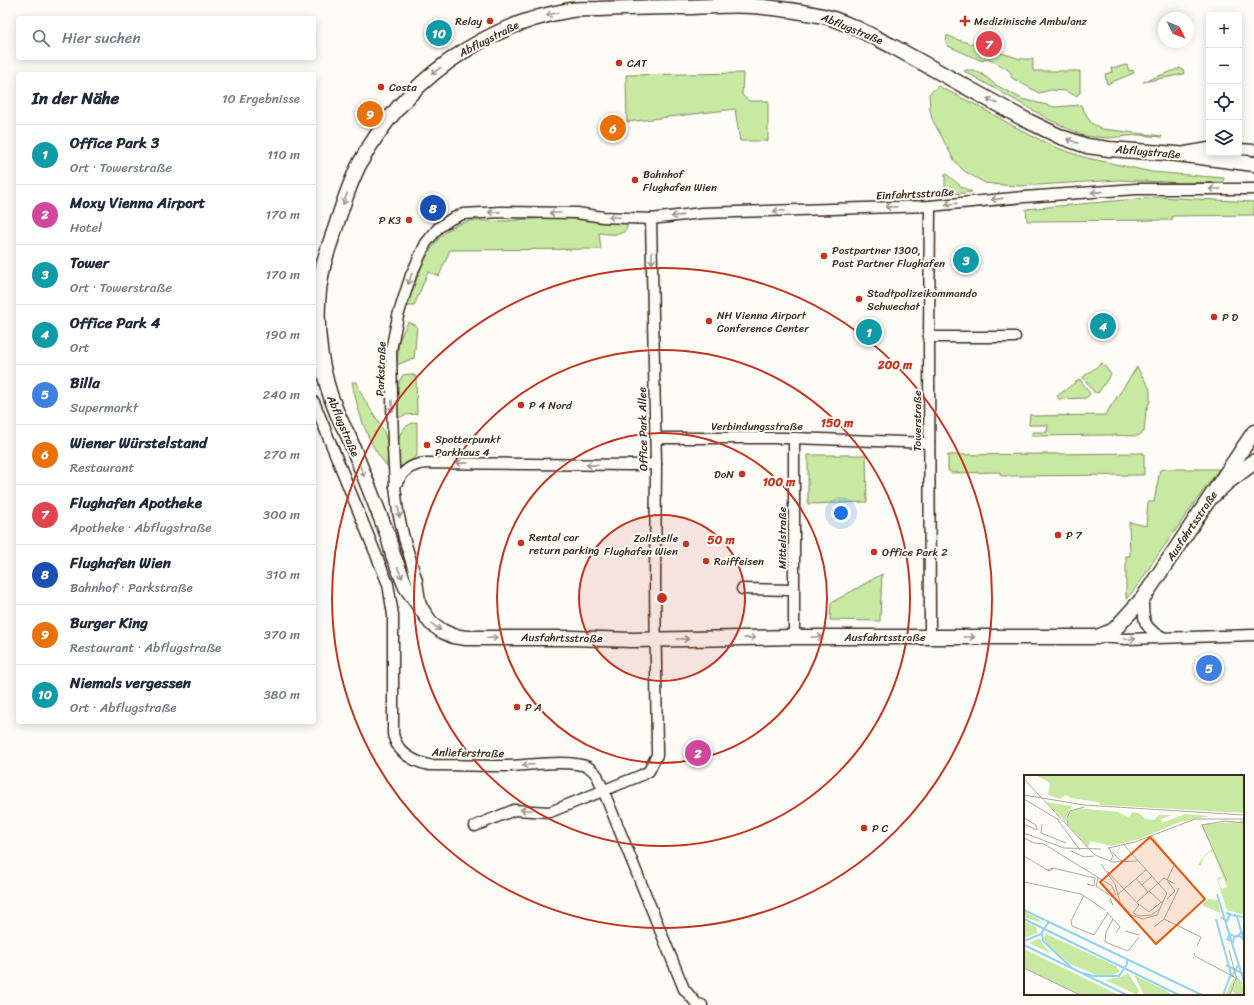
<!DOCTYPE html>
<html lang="de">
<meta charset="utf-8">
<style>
body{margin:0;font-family:Sriracha,sans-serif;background:#f6f6f7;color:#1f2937}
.controls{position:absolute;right:12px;top:12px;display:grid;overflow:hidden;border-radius:4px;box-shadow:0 2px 10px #0003}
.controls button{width:36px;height:36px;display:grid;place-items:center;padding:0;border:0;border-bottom:1px solid #e0e1e3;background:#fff;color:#1f2937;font:20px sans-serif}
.compass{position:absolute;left:1158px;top:12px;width:36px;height:36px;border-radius:50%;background:#fff;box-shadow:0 2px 10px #0003;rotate:132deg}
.you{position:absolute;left:841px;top:513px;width:14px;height:14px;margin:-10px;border:3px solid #fff;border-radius:50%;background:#1a73e8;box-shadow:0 0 0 6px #1a73e833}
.badge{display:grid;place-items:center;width:26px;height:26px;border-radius:50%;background:#ea580c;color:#fff;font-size:13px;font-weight:700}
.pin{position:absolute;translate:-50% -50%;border:2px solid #fff;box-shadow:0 1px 4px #0006}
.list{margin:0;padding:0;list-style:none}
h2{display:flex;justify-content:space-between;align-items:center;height:52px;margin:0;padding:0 16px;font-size:17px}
h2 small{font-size:13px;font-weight:400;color:#747a83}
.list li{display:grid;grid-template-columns:26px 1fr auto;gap:12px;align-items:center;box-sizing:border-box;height:60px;padding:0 16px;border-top:1px solid #e0e1e3}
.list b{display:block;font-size:15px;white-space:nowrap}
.list p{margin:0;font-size:13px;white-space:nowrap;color:#747a83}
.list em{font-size:13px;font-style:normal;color:#747a83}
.icon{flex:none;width:22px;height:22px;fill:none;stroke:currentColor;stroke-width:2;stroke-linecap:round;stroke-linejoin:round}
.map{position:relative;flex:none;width:1254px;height:1005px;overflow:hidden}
.search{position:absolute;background:#fff;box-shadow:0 2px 10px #0003;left:16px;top:16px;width:300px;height:44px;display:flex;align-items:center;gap:10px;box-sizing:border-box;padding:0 14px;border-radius:4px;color:#747a83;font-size:15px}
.panel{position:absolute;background:#fff;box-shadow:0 2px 10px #0003;left:16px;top:72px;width:300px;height:652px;border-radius:4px}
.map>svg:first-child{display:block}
</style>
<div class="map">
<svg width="1254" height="1005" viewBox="0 0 1254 1005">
<rect width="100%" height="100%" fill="#fdfcf7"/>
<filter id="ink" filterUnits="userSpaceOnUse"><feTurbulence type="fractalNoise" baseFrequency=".025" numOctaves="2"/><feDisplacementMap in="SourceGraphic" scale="8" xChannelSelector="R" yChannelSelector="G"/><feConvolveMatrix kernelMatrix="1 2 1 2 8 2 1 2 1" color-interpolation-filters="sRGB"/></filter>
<g filter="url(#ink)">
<g fill="#c7e9a2" stroke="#818a60">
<path d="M947,35l8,4 66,20h12v12h47v22l-4,3 -11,-5 -14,-1 -12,3 -27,-15 -2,-7 -22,-13 -6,3 -34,-15 -2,-4z"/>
<path d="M1127,65l2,6 4,-1 1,3 -27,11 -2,-10 7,-2 -1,-4z"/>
<path d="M1180,68l3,2 1,4 -41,8z"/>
<path d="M966,70h7l9,4 14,11 26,14 33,8 26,-2 10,18 11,6 60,7v1l-24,-2 -30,3 -24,-2 -34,-16 -86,-49z"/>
<path d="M743,73l-1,22 7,6h19v40h-28l-5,-32 -108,13 -1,-47z"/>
<path d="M938,86l34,17 58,32 25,12 28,10 69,15 72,6 -1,4 -38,1 -67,-3 -97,6 -20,-1 -16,-2 -21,-12 -10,-11 -22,-41 -2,-9 -1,-16z"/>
<path d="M945,173l17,14 10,5 -27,3z"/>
<path d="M1158,197l96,5v13l-82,1v4l-145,1 -1,-12z"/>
<path d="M582,218l36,5 9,-1c3,16 -18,12 -28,11l2,16 -151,1 -11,26 -11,-4 -14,34h-7c10,-29 24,-77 59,-84 11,-3 24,0 36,-1 9,0 19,-2 28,-2 17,-1 35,-1 52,-1z"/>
<path d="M408,322l9,4 -3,33 -5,1 -12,5 2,-25z"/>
<path d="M1102,363l9,11 -13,19 -4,-1 -11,-15z"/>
<path d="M1137,367l13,22v12l-4,10 -2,21 -6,4 -30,-1 -76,1v-4h15l1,-7h-19l1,-11 3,2 72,-1z"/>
<path d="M409,374l7,2 1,38 -12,1 -7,3c0,-14 -4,-31 5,-43z"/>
<path d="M1080,379l10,15 -4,4 -27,1 -2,-3z"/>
<path d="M352,382h5c5,21 23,35 29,56 3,9 1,19 1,28 -20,-23 -29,-54 -35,-84z"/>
<path d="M417,422v34l-18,12c-1,-17 -6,-42 18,-46z"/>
<path d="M1144,453v22l-143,1 -1,-4 -49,1 -3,-3v-15z"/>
<path d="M808,455h58l1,47 -59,2z"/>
<path d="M1165,469h54c-22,29 -42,60 -64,90 -9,14 -17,28 -29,40v-43h4l-1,-34 17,4 2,-24h6l6,-32z"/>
<path d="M882,574l-2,47 -50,-1 1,-17z"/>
</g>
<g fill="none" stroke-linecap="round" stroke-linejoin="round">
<defs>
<g id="street">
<path d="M1239,149l15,1"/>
<path d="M1185,152l24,-4"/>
<path d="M929,337h86"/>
<path d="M314,402l74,182 5,31v119c4,18 19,27 36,31 27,0 55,1 83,1 20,-1 58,-7 76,1 4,2 6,5 9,8l87,214 13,15 5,1"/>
<path d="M656,438h138l135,5"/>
<path d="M395,486c8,-15 14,-21 31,-23l205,2 25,-1"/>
<path d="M742,589l52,1"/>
<path d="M1143,598c0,20 -1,30 20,39"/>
<path d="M421,607l-4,-26 -13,-43 -6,-26 -3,-26 -2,-39 -2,-97 7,-34 13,-41 15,-32 12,-15 13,-9 12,-5 38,-2 76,1 26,4 48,2 51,-6 228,-7 94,-9 112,-8h118"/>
<path d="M794,637v-199"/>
<path d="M930,637l-1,-300 1,-131"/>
<path d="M1099,637l27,2 128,-4"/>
<path d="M475,826l39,-16 36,2 92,-37 7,-4 8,-16 -2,-173 1,-118 -5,-245"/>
</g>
<g id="secondary">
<path d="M892,46c-20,-10 -47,-25 -69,-30 -23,-5 -47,-8 -70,-10 -23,-2 -48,1 -71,1 -28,0 -56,1 -84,2 -9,0 -18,0 -27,1 -90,15 -168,73 -211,153 -11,21 -18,44 -25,66 -4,11 -8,23 -11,34 -14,55 -4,123 24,172l40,101 5,19 13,32 25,36 11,8 11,5 13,2h106l60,2 162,-3h303l17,-7 29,-32 111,-166"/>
<path d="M1026,120l35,17 26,9 22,3 68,5 77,10"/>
</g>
<path id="primary" d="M1213,495l14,-13 27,-20"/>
</defs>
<use href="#street" stroke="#3b2a1e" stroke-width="13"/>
<use href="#secondary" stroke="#3b2a1e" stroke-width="17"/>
<use href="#primary" stroke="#3b2a1e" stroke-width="18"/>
<use href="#street" stroke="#fdfcf7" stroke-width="10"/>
<use href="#secondary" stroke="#fdfcf7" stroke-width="14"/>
<use href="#primary" stroke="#fdfcf7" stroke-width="15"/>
<defs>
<path id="secondary-bridge" d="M892,46l134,74"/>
</defs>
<use href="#secondary-bridge" stroke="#3b2a1e" stroke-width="17" stroke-linecap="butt"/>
<use href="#secondary-bridge" stroke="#fdfcf7" stroke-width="14"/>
</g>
<defs><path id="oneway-shaft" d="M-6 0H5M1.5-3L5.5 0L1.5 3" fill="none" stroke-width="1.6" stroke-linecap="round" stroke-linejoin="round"/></defs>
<g stroke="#9c938a">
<use href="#oneway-shaft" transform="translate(552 14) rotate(165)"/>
<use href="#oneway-shaft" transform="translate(436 71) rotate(143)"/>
<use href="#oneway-shaft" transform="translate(992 101) rotate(-151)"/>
<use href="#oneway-shaft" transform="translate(1072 141) rotate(-160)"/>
<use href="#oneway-shaft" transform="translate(1215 189) rotate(-180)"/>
<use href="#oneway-shaft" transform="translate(1097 192) rotate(176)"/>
<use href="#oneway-shaft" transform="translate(345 199) rotate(111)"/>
<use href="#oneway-shaft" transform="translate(997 199) rotate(174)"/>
<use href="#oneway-shaft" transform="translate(951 204) rotate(174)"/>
<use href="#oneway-shaft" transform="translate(891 207) rotate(178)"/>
<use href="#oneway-shaft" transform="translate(779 211) rotate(178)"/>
<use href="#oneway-shaft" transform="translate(494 212) rotate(179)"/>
<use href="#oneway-shaft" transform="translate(555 213) rotate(180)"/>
<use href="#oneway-shaft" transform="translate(677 216) rotate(174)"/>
<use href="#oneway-shaft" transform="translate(614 217) rotate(-177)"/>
<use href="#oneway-shaft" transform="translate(652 258) rotate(89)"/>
<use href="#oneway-shaft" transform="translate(410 279) rotate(109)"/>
<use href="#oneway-shaft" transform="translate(392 406) rotate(89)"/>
<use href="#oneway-shaft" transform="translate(462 463) rotate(-179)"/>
<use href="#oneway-shaft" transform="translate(592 465) rotate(-179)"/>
<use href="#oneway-shaft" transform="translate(362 471) rotate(68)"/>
<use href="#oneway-shaft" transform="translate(399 512) rotate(80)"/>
<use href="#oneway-shaft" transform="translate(400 573) rotate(67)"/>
<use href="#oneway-shaft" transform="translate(436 627) rotate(37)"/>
<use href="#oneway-shaft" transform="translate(817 637)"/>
<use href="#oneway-shaft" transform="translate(969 637)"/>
<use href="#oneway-shaft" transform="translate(492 638) rotate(-1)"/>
<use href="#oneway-shaft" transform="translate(750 638) rotate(-1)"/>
<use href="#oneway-shaft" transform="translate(683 639)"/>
<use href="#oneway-shaft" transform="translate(1130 639) rotate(-1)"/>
<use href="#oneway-shaft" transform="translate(528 765) rotate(177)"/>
<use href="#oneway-shaft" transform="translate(526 810) rotate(-177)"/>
</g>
</g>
<circle cx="662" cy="598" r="83" fill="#c8321e" fill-opacity=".12"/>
<g fill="none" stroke="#c8321e" stroke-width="2">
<circle cx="662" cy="598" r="83"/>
<circle cx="662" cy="598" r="165"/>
<circle cx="662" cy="598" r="248"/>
<circle cx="662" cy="598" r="330"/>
</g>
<g fill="#c8321e" stroke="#fdfcf7" stroke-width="1.5">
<circle cx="490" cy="21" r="4"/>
<path d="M963 15h4v4h4v4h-4v4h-4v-4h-4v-4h4z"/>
<circle cx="619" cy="63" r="4"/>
<circle cx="381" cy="87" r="4"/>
<circle cx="635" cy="180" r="4"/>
<circle cx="409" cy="220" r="4"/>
<circle cx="824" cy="256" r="4"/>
<circle cx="859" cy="299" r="4"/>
<circle cx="1214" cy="317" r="4"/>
<circle cx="709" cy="321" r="4"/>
<circle cx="521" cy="405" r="4"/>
<circle cx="427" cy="445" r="4"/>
<circle cx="742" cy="474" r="4"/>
<circle cx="1058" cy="535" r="4"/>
<circle cx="521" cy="543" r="4"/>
<circle cx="686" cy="544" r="4"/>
<circle cx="874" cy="552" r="4"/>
<circle cx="706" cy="561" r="4"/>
<circle cx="517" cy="707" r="4"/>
<circle cx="864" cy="828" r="4"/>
</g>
<g text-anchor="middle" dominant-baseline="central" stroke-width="4" stroke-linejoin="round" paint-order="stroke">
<g font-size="11" fill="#3b2a1e" stroke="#fdfcf7" text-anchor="start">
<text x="482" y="21" text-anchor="end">Relay</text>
<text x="974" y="21">Medizinische Ambulanz</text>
<text x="627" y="63">CAT</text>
<text x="389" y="87">Costa</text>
<text x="643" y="174">Bahnhof<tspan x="643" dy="13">Flughafen Wien</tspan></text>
<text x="401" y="220" text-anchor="end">P K3</text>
<text x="832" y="250">Postpartner 1300,<tspan x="832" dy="13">Post Partner Flughafen</tspan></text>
<text x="867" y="293">Stadtpolizeikommando<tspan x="867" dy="13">Schwechat</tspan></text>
<text x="717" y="315">NH Vienna Airport<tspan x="717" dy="13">Conference Center</tspan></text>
<text x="1222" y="317">P D</text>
<text x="529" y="405">P 4 Nord</text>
<text x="435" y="439">Spotterpunkt<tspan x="435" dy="13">Parkhaus 4</tspan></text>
<text x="734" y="474" text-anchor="end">DoN</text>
<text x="1066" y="535">P 7</text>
<text x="529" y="537">Rental car<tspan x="529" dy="13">return parking</tspan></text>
<text x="678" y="538" text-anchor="end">Zollstelle<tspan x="678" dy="13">Flughafen Wien</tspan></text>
<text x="882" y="552">Office Park 2</text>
<text x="714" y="561">Raiffeisen</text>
<text x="525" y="707">P A</text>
<text x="872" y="828">P C</text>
</g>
<g font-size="11" fill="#3b2a1e" stroke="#fdfcf7">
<text transform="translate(852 29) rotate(22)">Abflugstraße</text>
<text transform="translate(489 39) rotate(-27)">Abflugstraße</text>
<text transform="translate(1148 152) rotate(5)">Abflugstraße</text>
<text transform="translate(915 194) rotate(-3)">Einfahrtsstraße</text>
<text transform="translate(381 369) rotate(-88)">Parkstraße</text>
<text transform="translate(917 421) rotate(-90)">Towerstraße</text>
<text transform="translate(343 426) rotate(67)">Abflugstraße</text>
<text x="757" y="426">Verbindungsstraße</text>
<text transform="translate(643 429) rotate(-91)">Office Park Allee</text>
<text transform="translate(1192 526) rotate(-56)">Ausfahrtsstraße</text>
<text transform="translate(782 538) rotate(-90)">Mittelstraße</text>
<text x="885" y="637">Ausfahrtsstraße</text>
<text transform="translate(562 638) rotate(1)">Ausfahrtsstraße</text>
<text transform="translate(468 753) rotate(1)">Anlieferstraße</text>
</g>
</g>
<g transform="translate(1024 775)">
<rect width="220" height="220" fill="#fdfcf7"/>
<path d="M12,0h208v38l-143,-8 -3,-3 -27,-4 -5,-3 -6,4 -12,-4 2,-12zM22,27l26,4 -6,10v6zM52,33l42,4 11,6 3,-6 7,1 6,6 9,1 5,-5h13l-11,4 1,4 23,-9 25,2 -30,6 -41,17 -28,7 -20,-5 -3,6 -20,-22v-11zM216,45h4v95l-17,-5 -10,-30 1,-2 4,-1 1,1 -5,2 3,9 6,-2 -14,-35h-3l-7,6 -2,8 -3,-1 4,-7 10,-9 -11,-25 39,-2zM184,124l10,1 2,13 -18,-8zM0,136l13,7 5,5 -18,-6zM0,146l12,6 2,6 -14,5zM22,159l70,32 4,6 -8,3h-16l-26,-11 -23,-20 -3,-6zM16,163l2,5 8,10 -21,-10zM0,174l95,46h-39l-56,-27zM104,198l11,17 -2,5 -32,-15 16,-3zM110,200l31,15 7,5h-28zM212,201l6,6 2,13h-8l-4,-5 -1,5h-6l9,-17v8l1,-2z" fill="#c7e9a2"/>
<path fill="none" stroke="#92d2f3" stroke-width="2" d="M193,119l27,88M0,135l178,85M210,139l3,3 7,24M206,140l14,2M197,142l6,4 3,-7 -4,-1M0,144l155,76M192,144l15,55 -8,21M25,147l-7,10 1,9 30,28M220,165l-3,-3 -2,-1h-2l-2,1 -1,-1 -4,-2 -3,5 6,3 1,-4 1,-1 4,-2 1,-1 1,-3 3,2M0,166l17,-7M0,170l103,50M202,190l18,9M55,197l15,4h25l8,-12v-5M208,202l7,-14"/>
<path fill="none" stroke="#afa8a0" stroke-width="1" d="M0,4l71,76 15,6 3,-5 -4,-8M0,20l60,10 160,10M0,24l35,21M0,43l12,7 1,5 -13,-6M33,44l23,31M18,49l-1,9 25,10M44,51l-1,-8 3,-7 14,-4M0,58l40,15 37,1M128,61l22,29 -7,15 8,11 -8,8M0,63l10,5 10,1 68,42 4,9M84,73l27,-6 60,-23h49M47,76l13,6 10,-1M88,77l8,8 6,2M0,81l25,15 4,-2M86,87l27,-1M77,89l14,20 5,18 11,13 12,4 14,-4 10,-22 -43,-48M23,95l6,-2 42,10 -1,8 -7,-2M83,96l32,34M74,103l-2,8 18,12M112,103l12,14M203,106l-25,-56 23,-4 19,2M0,107l57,12 24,16M118,110l10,-9M155,113l-15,31 37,18 -4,9M125,116l13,12M60,120l-13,26 1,5 22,9 14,-22M93,120l29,-25M85,125l4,5 -3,-7M113,127l27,-24 11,6M115,130l-6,8 6,3 12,-1 9,-6M116,130l9,7 15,-12M83,137l13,15 -4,6M89,144l-7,13 -1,10 23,9 11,-14M130,152l10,-8M101,156l14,4M205,175l8,30M170,178l1,3 41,22 -6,17M0,193l56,27"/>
<path fill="#e8590c" fill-opacity="0.15" stroke="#e8590c" stroke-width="2" d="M126,62l55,62 -49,45 -56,-62z"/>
<rect width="220" height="220" fill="none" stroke="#3b2a1e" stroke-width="2"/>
</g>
<circle cx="662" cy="598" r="6" fill="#c8321e" stroke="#fdfcf7" stroke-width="2"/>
<g font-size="12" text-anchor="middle" font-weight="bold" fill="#c8321e" stroke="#fdfcf7" stroke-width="4" stroke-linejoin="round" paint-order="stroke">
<text x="895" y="369">200 m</text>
<text x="837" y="427">150 m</text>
<text x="779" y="486">100 m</text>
<text x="721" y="544">50 m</text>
</g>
</svg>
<div class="controls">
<button>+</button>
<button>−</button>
<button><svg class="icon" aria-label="locate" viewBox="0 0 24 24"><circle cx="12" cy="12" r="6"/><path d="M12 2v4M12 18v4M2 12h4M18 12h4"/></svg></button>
<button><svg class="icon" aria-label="layers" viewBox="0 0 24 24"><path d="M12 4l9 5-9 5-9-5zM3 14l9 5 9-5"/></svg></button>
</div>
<svg class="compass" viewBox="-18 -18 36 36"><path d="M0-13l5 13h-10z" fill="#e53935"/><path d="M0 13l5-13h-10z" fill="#747a83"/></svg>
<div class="you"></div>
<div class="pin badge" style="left:869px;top:332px;background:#0f9aa8">1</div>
<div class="pin badge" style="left:698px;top:753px;background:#d1479c">2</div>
<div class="pin badge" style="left:966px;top:260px;background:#0f9aa8">3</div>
<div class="pin badge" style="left:1103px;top:326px;background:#0f9aa8">4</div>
<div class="pin badge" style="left:1209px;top:668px;background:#3f7fe0">5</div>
<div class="pin badge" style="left:613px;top:128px;background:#e8710a">6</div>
<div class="pin badge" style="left:989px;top:44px;background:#e0444e">7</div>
<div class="pin badge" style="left:433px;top:208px;background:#1a4fb4">8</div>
<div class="pin badge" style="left:370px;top:114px;background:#e8710a">9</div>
<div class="pin badge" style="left:439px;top:33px;background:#0f9aa8">10</div>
<div class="search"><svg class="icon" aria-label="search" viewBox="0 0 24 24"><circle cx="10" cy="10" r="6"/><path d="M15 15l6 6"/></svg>Hier suchen</div>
<section class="panel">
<h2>In der Nähe<small>10 Ergebnisse</small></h2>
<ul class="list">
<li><span class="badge" style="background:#0f9aa8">1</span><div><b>Office Park 3</b><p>Ort · Towerstraße</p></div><em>110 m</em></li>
<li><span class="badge" style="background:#d1479c">2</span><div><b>Moxy Vienna Airport</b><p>Hotel</p></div><em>170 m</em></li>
<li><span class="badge" style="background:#0f9aa8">3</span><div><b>Tower</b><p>Ort · Towerstraße</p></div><em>170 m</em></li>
<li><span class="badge" style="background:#0f9aa8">4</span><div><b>Office Park 4</b><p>Ort</p></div><em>190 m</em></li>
<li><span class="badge" style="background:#3f7fe0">5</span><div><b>Billa</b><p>Supermarkt</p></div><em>240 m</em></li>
<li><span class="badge" style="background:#e8710a">6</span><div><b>Wiener Würstelstand</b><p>Restaurant</p></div><em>270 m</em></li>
<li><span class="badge" style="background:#e0444e">7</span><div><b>Flughafen Apotheke</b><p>Apotheke · Abflugstraße</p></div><em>300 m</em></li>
<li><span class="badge" style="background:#1a4fb4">8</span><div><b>Flughafen Wien</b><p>Bahnhof · Parkstraße</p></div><em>310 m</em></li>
<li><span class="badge" style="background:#e8710a">9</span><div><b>Burger King</b><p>Restaurant · Abflugstraße</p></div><em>370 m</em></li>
<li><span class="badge" style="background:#0f9aa8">10</span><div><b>Niemals vergessen</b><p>Ort · Abflugstraße</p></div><em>380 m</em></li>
</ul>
</section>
</div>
